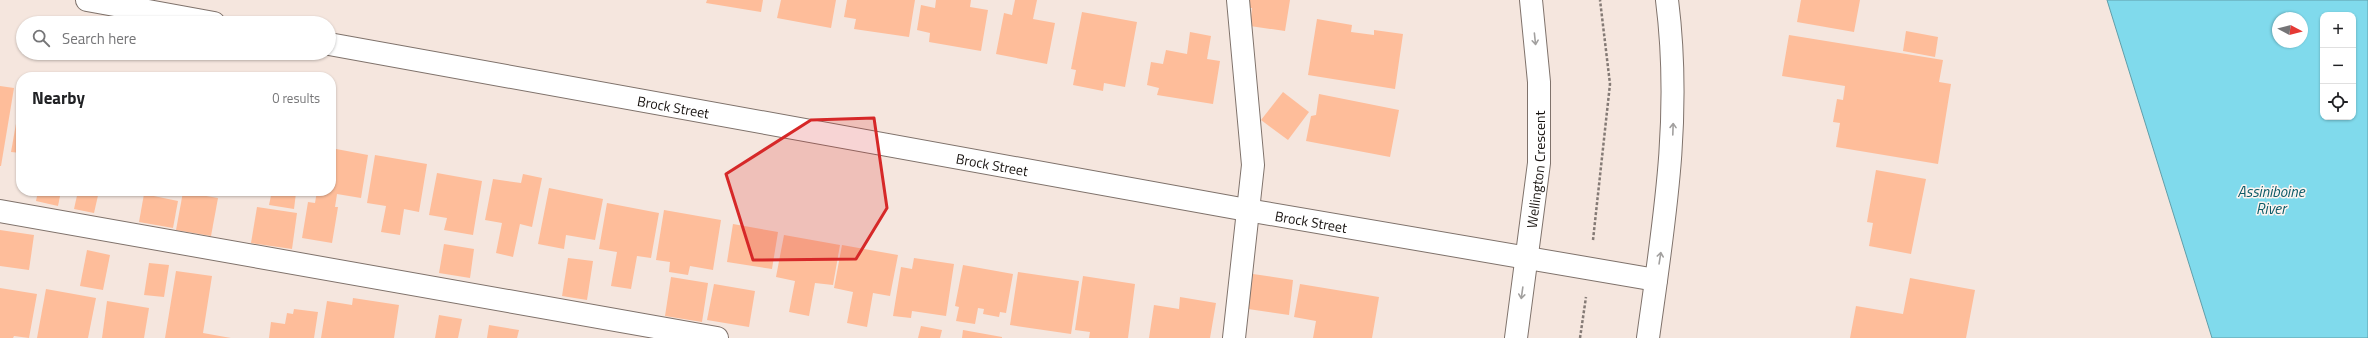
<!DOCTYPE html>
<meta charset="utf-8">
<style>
body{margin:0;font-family:"Titillium Web",sans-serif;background:#f2f2f2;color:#202124}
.controls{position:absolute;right:12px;top:12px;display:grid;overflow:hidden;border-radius:8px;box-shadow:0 1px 3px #0004}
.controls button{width:36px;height:36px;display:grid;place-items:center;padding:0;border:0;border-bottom:1px solid #e0e0e0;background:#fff;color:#202124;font:20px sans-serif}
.compass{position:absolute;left:2272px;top:12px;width:36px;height:36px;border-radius:50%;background:#fff;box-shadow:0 1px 3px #0004;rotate:97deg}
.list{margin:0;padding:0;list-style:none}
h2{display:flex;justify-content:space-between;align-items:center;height:52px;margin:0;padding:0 16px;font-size:17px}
h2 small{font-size:13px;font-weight:400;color:#757577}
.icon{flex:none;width:22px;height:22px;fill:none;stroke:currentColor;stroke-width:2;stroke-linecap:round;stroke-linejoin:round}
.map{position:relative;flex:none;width:2368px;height:338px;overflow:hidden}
.search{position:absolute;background:#fff;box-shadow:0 1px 3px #0004;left:16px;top:16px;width:320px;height:44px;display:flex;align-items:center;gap:10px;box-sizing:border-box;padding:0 14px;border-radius:22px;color:#757577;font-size:15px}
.panel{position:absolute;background:#fff;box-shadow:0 1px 3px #0004;left:16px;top:72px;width:320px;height:124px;border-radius:16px}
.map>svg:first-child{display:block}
</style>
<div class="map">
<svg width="2368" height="338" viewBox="0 0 2368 338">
<rect width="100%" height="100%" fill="#f5e6de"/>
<path fill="#80daec" stroke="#609ea9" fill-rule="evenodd" d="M2107,0h261v338h-156zM2323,15h30v102h-30zM2278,18h24v24h-24z"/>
<g fill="#febd9a">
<path d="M707,0h56l-2,12 -55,-9z"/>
<path d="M781,0h55l-5,28 -54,-10z"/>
<path d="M847,0h68l-6,37 -55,-8 2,-10 -12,-2z"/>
<path d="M936,0h35l-1,7 18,3 -7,41 -52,-9 1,-9 -13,-3 4,-25 14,3z"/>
<path d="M1015,0h22l-4,19 22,4 -8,41 -51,-10 8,-41 8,2z"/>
<path d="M1250,0h40l-5,31 -35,-5 2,-18h-3z"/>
<path d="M1801,0h59l-6,32 -57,-10z"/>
<path d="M1082,12l55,10 -12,65 -21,-4 -1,8 -30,-6 3,-15 -5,-1z"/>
<path d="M1317,19l35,6 -1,7 23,3v-5l29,4 -8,55 -87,-14z"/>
<path d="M1906,31l32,6 -3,20 -32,-6z"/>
<path d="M1190,32l21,4 -4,23 13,2 -7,43 -56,-9 2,-7 -12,-3 4,-23 12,2 3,-14 21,4z"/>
<path d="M1789,35l154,25 -4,22 12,2 -13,80 -102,-17 4,-24 -7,-1 4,-23 6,1 2,-14 -63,-10z"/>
<path d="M0,86l14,2 -13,78h-1z"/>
<path d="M1283,92l26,20 -21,28 -27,-20z"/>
<path d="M1319,94l80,16 -9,47 -84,-16 5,-25 5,-1z"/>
<path d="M20,101h1v52l-10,-1z"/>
<path d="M331,148l37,7 -7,43 -24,-4 -2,13h3l-6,36 -30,-5 6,-36 7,1 2,-12h14z"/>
<path d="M375,155l52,9 -8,48 -15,-3 -4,26 -19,-3 5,-26 -19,-3z"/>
<path d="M1876,170l50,9 -15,75 -42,-8 4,-23 -6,-1z"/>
<path d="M437,173l45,8 -9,54 -29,-5 3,-12 -18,-3z"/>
<path d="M523,174l19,4 -10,49 -12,-3 -7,33 -17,-4 6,-30 -17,-3 8,-41 28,4z"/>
<path d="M549,188l54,11 -8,41 -29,-5 -2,14 -26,-5z"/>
<path d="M38,191h23l-3,15 -22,-5z"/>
<path d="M78,191h21l-5,22 -20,-4z"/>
<path d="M272,191h28v3l-4,-1 -2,16 -25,-4z"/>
<path d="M183,192l35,6 -7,38 -35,-6z"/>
<path d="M144,194l34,7 -5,27 -34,-6z"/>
<path d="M607,203l52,10 -8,45 -14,-2 -6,33 -20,-3 6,-34 -18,-3z"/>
<path d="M257,207l40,6 -5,36 -41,-6z"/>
<path d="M664,210l57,10 -8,50 -23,-4 -2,9 -19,-3 1,-10 -14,-2z"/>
<path d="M733,224l45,8 -6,37 -45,-7z"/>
<path d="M0,230l34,5 -5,35 -29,-4z"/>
<path d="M784,235l56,10 -7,40 -18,-2 -6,33 -20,-4 6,-31 -19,-4z"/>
<path d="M444,244l30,5 -4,29 -31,-5z"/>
<path d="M842,245l56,10 -8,41 -17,-3 -6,34 -20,-4 6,-31 -19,-4z"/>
<path d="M87,250l23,5 -7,35 -23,-4z"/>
<path d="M568,258l25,3 -6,39 -25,-4z"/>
<path d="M914,258l40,6 -8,52 -34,-5 -1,7 -18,-2 8,-49 11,2z"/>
<path d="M149,263l20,2 -5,32 -20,-2z"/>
<path d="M963,265l50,9 -7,39 -6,-1 -1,5 -16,-3 1,-5 -6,-1 -3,16 -19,-3 3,-14 -4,-1z"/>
<path d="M176,271l36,5 -9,57 28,5h-66z"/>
<path d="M1018,272l61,9 -8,53 -61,-9z"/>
<path d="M1253,274l40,6 -4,35 -41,-6z"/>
<path d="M1083,276l52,8 -7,54h-39l1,-6 -15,-2z"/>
<path d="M671,277l37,6 -6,39 -37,-6z"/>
<path d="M1910,278l65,12 -9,48h-116l6,-32 47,8z"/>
<path d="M714,284l41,7 -6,36 -42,-7z"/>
<path d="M1300,284l79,13 -7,41h-59l3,-17 -22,-4z"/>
<path d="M0,288l37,6 -8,44 -15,-2 -1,2h-13z"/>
<path d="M46,289l50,9 -8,40h-51z"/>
<path d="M1180,297l36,6 -6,35h-61l5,-33 25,4z"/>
<path d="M353,298l46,7 -5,33h-73l6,-37 25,4z"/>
<path d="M107,301l42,7 -5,30h-42z"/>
<path d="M294,309l24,3 -4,26h-45l2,-16 14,2 2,-11 6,1z"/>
<path d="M439,315l23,4 -4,19h-23z"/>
<path d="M489,325l30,5 -2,8h-30z"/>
<path d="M921,326l21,4 -2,8h-22z"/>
<path d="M963,330l39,7v1h-40z"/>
</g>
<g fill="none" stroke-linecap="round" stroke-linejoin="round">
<defs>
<g id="minor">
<path d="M87,0l127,23"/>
<path id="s1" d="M329,44l918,166 409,70"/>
<path d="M0,211l717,127"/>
<path d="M1234,338l19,-173 -15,-165"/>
<path id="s2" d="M1516,338l23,-175v-81l-8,-82"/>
<path d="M1648,338c16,-116 34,-220 19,-338"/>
</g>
</defs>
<use href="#minor" stroke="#7f726b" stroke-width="24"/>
<g stroke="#847a75" stroke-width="2.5" stroke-dasharray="3 2" stroke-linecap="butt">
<path d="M1593,240l17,-156 -10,-84"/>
<path d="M1580,338l6,-41"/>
</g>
<use href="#minor" stroke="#fff" stroke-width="22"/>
</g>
<defs><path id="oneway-shaft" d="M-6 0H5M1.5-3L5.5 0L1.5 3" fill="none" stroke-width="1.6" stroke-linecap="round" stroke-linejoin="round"/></defs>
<g stroke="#a2a09f">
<use href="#oneway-shaft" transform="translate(1535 39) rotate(84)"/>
<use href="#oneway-shaft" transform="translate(1673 129) rotate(-88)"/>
<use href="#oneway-shaft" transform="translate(1660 258) rotate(-81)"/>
<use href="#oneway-shaft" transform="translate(1522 293) rotate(98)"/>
</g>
<path fill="#d62828" fill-opacity="0.2" stroke="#d62828" stroke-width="3" stroke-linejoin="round" d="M874,118l13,90 -31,51 -103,1 -27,-86 85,-54z"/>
<g text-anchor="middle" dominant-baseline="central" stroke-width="3" stroke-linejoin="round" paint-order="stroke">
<g font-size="14" fill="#16110e" stroke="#fef4f0">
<text stroke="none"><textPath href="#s1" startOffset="350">Brock Street</textPath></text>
<text stroke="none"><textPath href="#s1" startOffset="674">Brock Street</textPath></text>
<text stroke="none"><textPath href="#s2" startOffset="170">Wellington Crescent</textPath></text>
<text stroke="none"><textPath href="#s1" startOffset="998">Brock Street</textPath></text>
</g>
<g font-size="15" font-style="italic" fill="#0b5a67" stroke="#fef4f0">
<text x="2271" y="191">Assiniboine<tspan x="2271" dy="17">River</tspan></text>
</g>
</g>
</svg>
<div class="controls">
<button>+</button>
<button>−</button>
<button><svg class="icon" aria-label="locate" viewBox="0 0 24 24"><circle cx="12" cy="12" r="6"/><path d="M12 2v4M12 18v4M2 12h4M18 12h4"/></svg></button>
</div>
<svg class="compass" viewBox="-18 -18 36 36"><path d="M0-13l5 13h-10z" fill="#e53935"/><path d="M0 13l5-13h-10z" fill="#757577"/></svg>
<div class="search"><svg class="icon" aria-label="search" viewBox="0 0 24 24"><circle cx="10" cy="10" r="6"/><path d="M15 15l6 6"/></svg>Search here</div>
<section class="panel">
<h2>Nearby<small>0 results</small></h2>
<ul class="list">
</ul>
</section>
</div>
